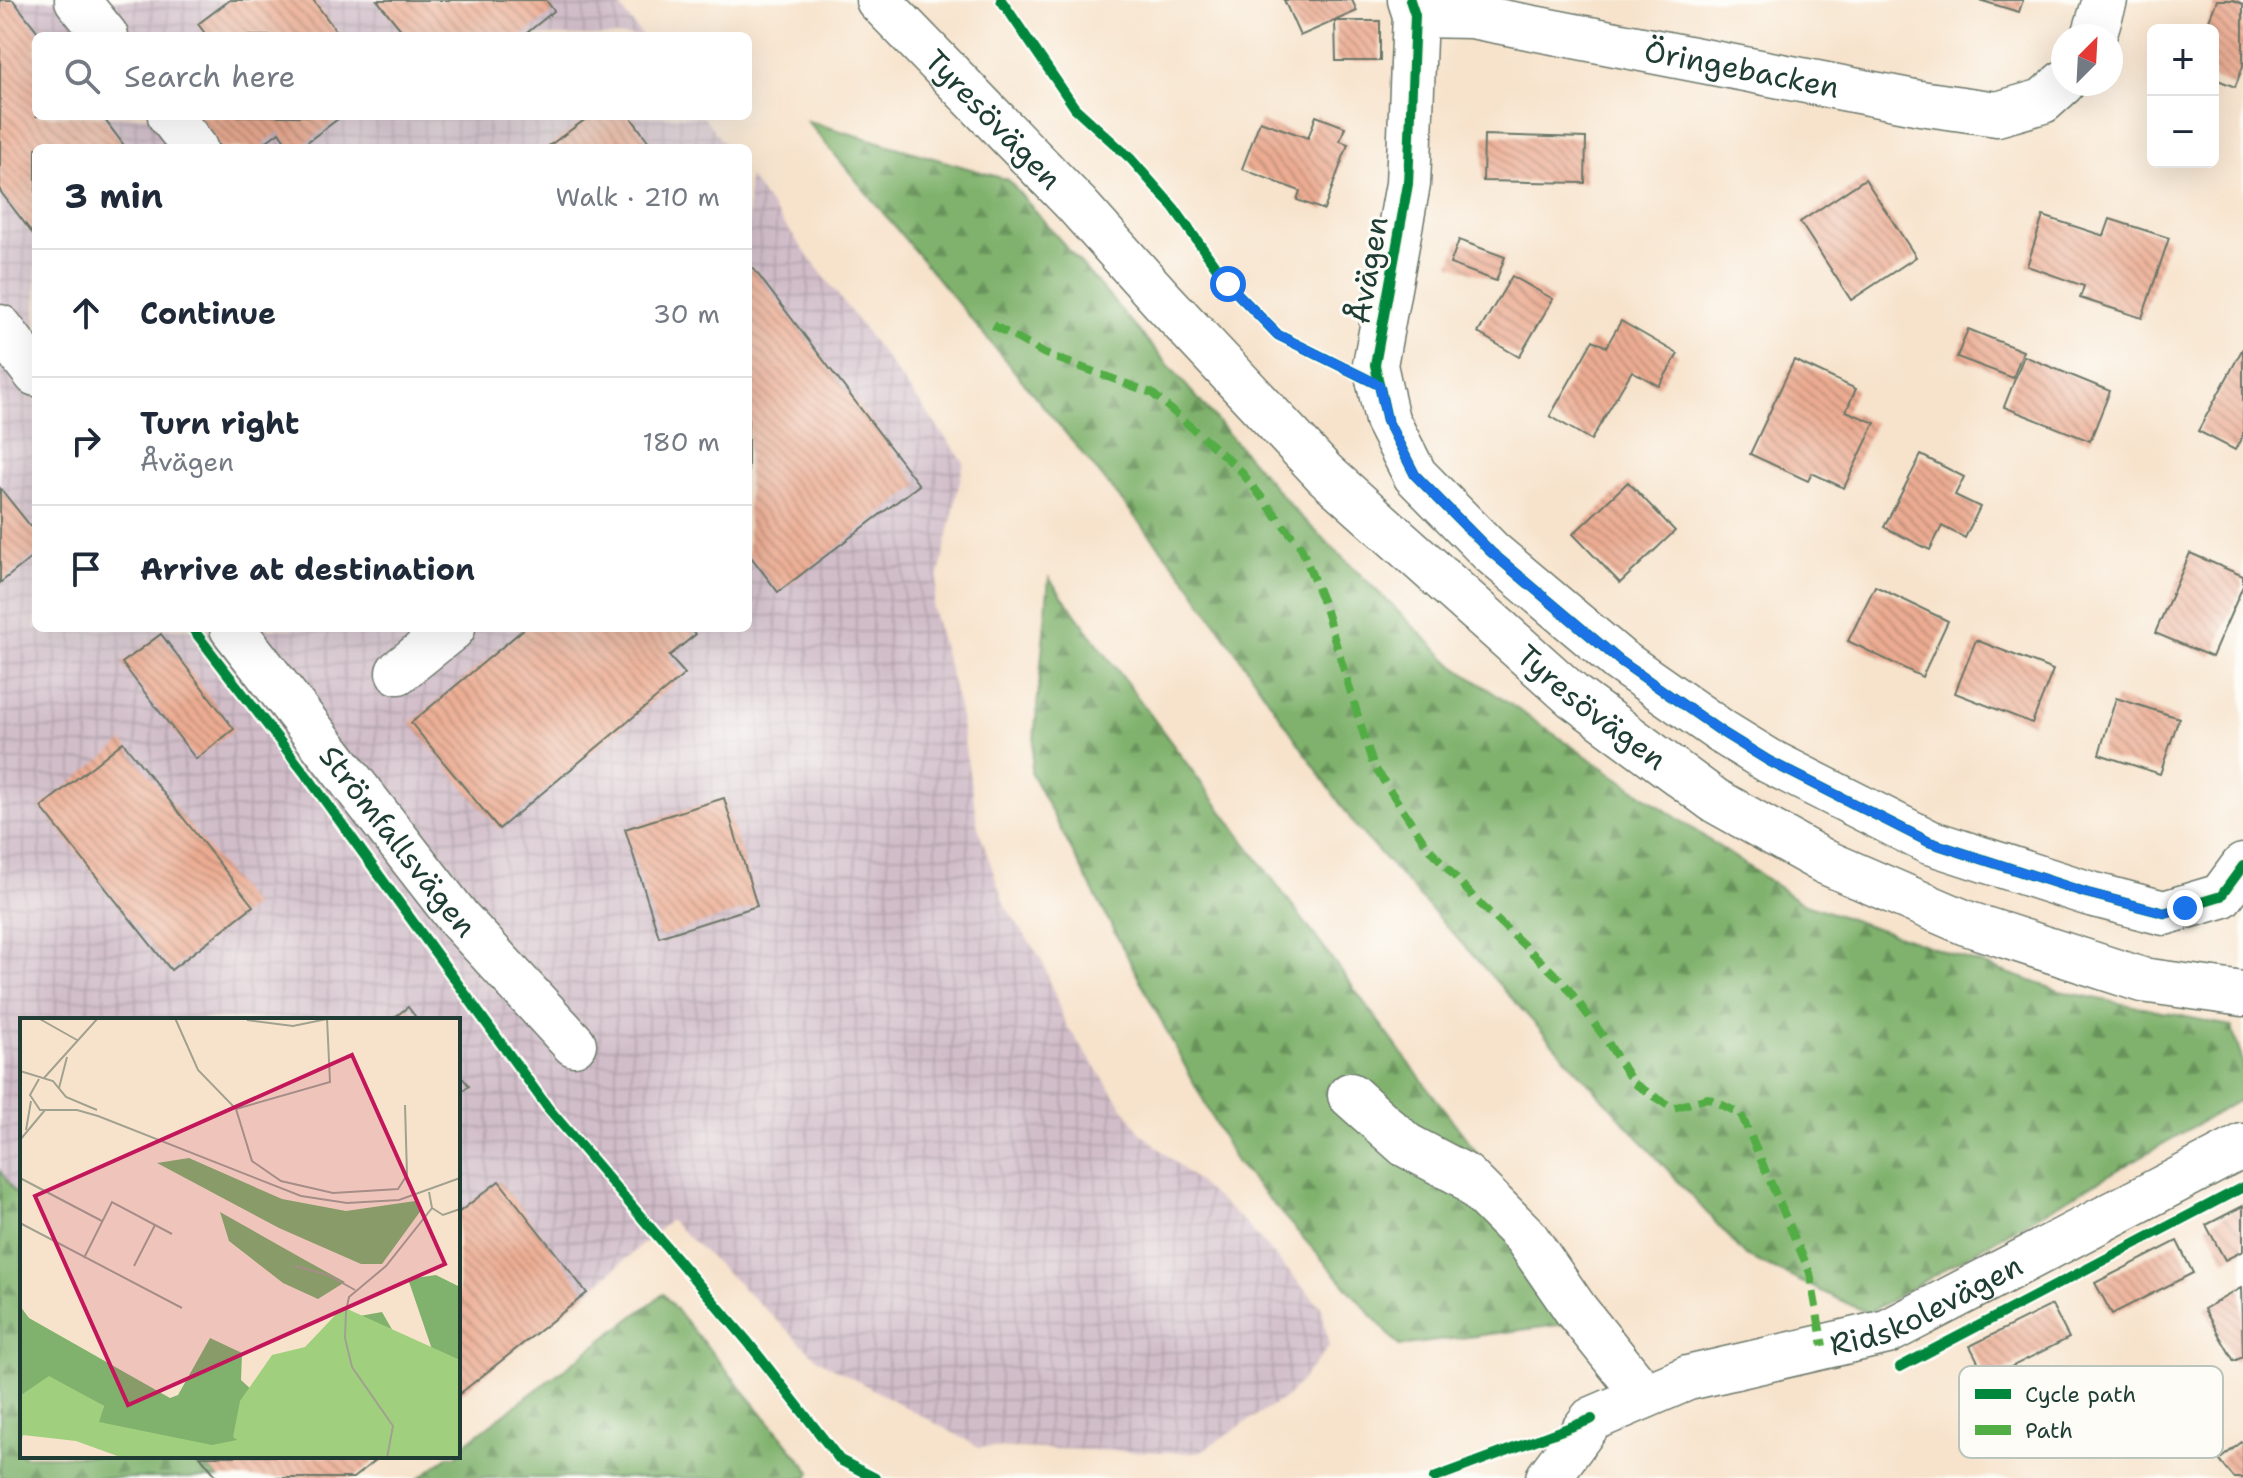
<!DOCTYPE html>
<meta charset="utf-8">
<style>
body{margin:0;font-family:"Shantell Sans",sans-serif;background:#f6f6f7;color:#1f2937}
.controls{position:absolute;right:24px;top:24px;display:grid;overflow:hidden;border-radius:12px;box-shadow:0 8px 32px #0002}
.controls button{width:72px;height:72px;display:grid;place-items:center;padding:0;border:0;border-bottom:2px solid #e0e1e3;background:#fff;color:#1f2937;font:40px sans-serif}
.compass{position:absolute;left:2051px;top:24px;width:72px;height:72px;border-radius:50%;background:#fff;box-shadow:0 8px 32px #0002;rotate:24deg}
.stop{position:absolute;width:24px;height:24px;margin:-18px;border:6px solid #1a73e8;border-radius:50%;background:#fff}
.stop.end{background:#1a73e8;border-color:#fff;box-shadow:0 2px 8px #0008}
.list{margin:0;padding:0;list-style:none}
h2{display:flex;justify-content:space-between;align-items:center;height:104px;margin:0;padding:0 32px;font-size:34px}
h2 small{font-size:26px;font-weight:400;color:#747a83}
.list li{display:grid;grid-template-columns:52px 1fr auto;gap:24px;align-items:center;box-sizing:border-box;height:128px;padding:0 32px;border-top:2px solid #e0e1e3}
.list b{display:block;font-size:30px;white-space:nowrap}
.list p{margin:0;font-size:26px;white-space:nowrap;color:#747a83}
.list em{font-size:26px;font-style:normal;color:#747a83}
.icon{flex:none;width:44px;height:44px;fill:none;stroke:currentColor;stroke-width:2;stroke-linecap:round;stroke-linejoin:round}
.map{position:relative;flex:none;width:2243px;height:1478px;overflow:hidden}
.search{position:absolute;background:#fff;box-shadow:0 8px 32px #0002;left:32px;top:32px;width:720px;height:88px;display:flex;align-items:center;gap:20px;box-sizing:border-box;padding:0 28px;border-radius:12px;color:#747a83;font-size:30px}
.panel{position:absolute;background:#fff;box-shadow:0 8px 32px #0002;left:32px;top:144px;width:720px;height:488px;border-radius:12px}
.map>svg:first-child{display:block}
</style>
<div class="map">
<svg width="2243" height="1478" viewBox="0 0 2243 1478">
<defs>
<pattern id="industrial-grid" width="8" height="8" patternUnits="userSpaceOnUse" patternTransform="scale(2)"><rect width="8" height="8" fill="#d1bdc9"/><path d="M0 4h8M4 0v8" fill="none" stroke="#b3a3ad"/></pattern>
<pattern id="forest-firs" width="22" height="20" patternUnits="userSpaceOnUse" patternTransform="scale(2)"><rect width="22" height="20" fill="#80b26d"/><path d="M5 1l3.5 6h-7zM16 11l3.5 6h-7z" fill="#68925a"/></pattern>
<pattern id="building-back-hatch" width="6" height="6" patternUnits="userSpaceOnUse" patternTransform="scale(2)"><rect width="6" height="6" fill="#ecac92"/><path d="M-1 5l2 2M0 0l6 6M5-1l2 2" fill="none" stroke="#bf8d78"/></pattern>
</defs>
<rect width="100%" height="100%" fill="#fdfcf7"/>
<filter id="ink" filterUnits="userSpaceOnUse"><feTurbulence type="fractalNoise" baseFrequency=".0125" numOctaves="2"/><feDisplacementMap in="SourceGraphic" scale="16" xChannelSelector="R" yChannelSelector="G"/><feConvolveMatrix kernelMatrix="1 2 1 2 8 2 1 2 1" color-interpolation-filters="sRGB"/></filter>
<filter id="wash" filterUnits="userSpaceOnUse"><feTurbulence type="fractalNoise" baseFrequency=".006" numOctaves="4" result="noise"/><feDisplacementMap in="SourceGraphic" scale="32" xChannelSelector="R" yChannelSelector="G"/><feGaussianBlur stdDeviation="1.8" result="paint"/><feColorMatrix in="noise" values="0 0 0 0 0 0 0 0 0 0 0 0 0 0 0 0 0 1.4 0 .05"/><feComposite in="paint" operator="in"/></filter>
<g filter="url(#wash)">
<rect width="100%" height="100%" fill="#f7e3cc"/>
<path fill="url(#industrial-grid)" d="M0,0h615l27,36h-606v80h667l24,32h-691v480h712v-452l216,286 -32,146 25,91 21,128 27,79 37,54 23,63 76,110 101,87 80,88 7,39 -40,48 -91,58 -219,-6 -160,-87 -149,-140 -83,73 -129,102v-375h-436v183l-22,-32z"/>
<g fill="url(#forest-firs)" stroke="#507850" stroke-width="2">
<path d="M807,121l201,59 288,332 158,154 346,236 260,89 171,35 12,36v36l-375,215 -122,-57 -390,-429 -172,-251z"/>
<path d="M1049,578l375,505 180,236 -205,27 -164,-185 -204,-388z"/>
<path d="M0,1171l22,32v253h178l18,22h-218z"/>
<path d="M663,1294l148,178 -3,6h-389l30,-22h9v-7z"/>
</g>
<g id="blocks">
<g fill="url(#building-back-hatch)">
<path d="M0,0h13l28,36h-5v80h66l24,32h-90v90l-36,-47z"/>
<path d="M230,0h83l27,36h-133l-9,-12z"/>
<path d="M377,0h169l8,11 -31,25h-117z"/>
<path d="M1284,0h68l5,11 -57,25z"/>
<path d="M1979,0h44l-4,12z"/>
<path d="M2217,0h16l10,4v62l-8,21 -22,-9v-48h-8z"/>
<path d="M1335,21h45v40h-44z"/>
<path d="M197,116h145l-43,32h-9l-11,-16 -16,12 3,4h-45z"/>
<path d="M590,116h40l23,32h-107z"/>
<path d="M1316,116l29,11 -5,14 8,3 -24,66 -27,-10 3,-9 -58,-22 18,-48 48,17z"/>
<path d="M1484,135l102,3 -1,45 -102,-2z"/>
<path d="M1865,179l51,78 -65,43 -51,-78z"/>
<path d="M2043,216l61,20 6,-17 59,19 -27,80 -62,-20 4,-12 -57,-20z"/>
<path d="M1459,240l46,17 -9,24 -46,-17z"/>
<path d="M753,268l166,217 -141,107 -30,-39v-281z"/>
<path d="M1512,276l41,23 -34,58 -41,-24z"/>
<path d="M1621,321l57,33 -19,32 -27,-15 -41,69 -41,-24 43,-76 13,7z"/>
<path d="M1968,329l55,22 -10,27 -56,-21z"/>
<path d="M2243,348v87l-8,15 -37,-19z"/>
<path d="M2024,356l86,35 -20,50 -86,-34z"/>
<path d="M1794,360l62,29 -10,22 29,12 -31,65 -32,-15 -4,8 -58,-27z"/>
<path d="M1921,455l43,22 -9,18 25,12 -15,31 -23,-12 -12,24 -46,-23z"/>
<path d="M1628,482l47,49 -55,52 -47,-49z"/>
<path d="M0,488l36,45v21l-36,29z"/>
<path d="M2190,553l53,23v10l-31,71 -57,-24z"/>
<path d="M1875,586l73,35 -26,56 -74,-36z"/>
<path d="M525,628h166l5,6 -27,22 16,18 -186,155 -88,-106z"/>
<path d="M161,634l73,95 -38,30 -74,-96z"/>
<path d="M1976,640l77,30 -21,53 -77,-30z"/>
<path d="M2116,698l63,20 -19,56 -61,-20z"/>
<path d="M123,742l130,164 -82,64 -130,-163z"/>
<path d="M724,798l33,108 -98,31 -34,-108z"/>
<path d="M408,1007l10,13h-27z"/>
<path d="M458,1072l11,14 -11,8z"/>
<path d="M499,1181l88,112 -129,102v-182z"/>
<path d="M2243,1206v45l-18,9 -19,-35z"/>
<path d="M2177,1241l16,32 -81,41 -17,-31z"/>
<path d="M2241,1288l2,69 -9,4 -30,-52z"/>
<path d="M2052,1305l17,33 -82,41 -17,-33z"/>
<path d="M2243,1441v37h-9l-15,-18z"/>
<path d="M200,1456h181l-28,22h-135z"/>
</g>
</g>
</g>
<g filter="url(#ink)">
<use href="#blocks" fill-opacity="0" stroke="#6b7769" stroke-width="2"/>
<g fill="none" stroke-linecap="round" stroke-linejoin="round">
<defs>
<g id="minor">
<path d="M77,0l29,36"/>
<path d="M1410,0l5,15 -7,169 -33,181 12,55 28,55 76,77 128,108 103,72 47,29 160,81 158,51 77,20 57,-17 22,-30"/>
<path id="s1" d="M1415,15l56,1 449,87 77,11 46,-13 20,-18"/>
<path d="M2094,36l11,-36"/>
<path d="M170,116l25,32"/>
<path d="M0,327l36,47"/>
<path id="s2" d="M232,628l227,291 115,125"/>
<path d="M398,672l55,-44"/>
<path d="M1350,1095l56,50 59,31 60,60 51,74 69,86"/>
<path id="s3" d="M1548,1478l44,-59 96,-41 199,-46 356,-186"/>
</g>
<g id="major">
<path id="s4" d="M878,0l198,204 87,97 162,173 248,222 141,104 111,62 141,61 176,57 101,14"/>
</g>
</defs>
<use href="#minor" stroke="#6b7769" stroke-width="47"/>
<use href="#major" stroke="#6b7769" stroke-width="47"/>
<use href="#minor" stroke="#fff" stroke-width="44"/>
<use href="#major" stroke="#fff" stroke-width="44"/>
<path stroke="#52ad45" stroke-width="8" stroke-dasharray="16 8" stroke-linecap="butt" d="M993,325l52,29 107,39 87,76 62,78 24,61 48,157 54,81 49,54 88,83 43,58 26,42 40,25 35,-10 33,16 69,159 13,73"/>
<defs>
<g id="cycleway">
<path d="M1001,0l74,108 56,51 43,49 54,76 50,51 101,50"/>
<path d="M1410,0l5,15 -7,169 -33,181 12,55 28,55 76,77 128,108 103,72 47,29 160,81 158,51 77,20 57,-17 22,-30"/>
<path d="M192,628l118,152 238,328 200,234 92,118 35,18"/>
<path d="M1900,1367l343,-180"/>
<path d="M1434,1478l158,-59"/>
</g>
</defs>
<use href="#cycleway" stroke="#fdfcf7" stroke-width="15"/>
<use href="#cycleway" stroke="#00873e" stroke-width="10"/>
</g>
</g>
<g fill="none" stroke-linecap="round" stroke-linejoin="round" filter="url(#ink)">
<path stroke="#1a73e8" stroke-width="10" d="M1228,284l50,51 101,50 8,35 28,55 76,77 128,108 103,72 47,29 160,81 158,51 77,20 21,-5"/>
</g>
<g text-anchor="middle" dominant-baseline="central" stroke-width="6" stroke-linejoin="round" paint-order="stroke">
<g font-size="30" fill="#1f3d34" stroke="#fdfcf7">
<text stroke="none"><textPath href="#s1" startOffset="332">Öringebacken</textPath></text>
<text stroke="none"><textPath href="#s4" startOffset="166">Tyresövägen</textPath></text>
<text transform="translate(1368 270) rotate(-80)">Åvägen</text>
<text stroke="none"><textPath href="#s4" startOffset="1006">Tyresövägen</textPath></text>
<text stroke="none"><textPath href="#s2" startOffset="270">Strömfallsvägen</textPath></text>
<text stroke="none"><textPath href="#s3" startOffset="428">Ridskolevägen</textPath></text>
</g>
</g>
<g transform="translate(20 1018)">
<rect width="440" height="440" fill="#f7e3cc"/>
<path d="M29,357l55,31 -4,16 167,12 18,24h-162l-47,-17 -53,-6 -3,11v-50z" fill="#a0d07e"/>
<path d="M169,140l93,41 64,12 69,-10 7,8 -40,55h-21l-82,-36 -122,-65zM200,194l85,48 40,22 -27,17 -35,-16 -54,-42zM416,257l24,12v171l-106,-141 28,-5 35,61 19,-12 -28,-82zM0,288l9,12 141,80 8,-3 32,-57 32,15 -1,27 12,11 14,43 -55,11 -113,-23 5,-16 -55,-30 -29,20z" fill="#80b26d"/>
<path d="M323,289l117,53v98h-197l-30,-21 7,-36 32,-46 33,-8z" fill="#a0d07e"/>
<path fill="none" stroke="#a1a18f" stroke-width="2" d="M18,0l39,22M155,0l23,52 38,39 16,52 29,20 52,12 65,-4 9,-14 -2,-70M227,2l46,6 34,-7M0,53l33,10 13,16 31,13M24,60l54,-60M19,61l-9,16 10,15h37l21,6 203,80 46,7 52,-3 61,-22M39,70l8,-31M216,91l94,-27 -3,-64M6,112l5,-29M0,122l25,-30M0,160l82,43M412,190l11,7 17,-6M0,205l162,85M64,240l28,-56 60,32M114,248l21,-41M275,248l33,9 27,15M367,440l6,-32 -41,-59 -7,-29 1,-27 3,-14 37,-31 46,-58 -3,-16"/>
<path fill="#c2185b" fill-opacity="0.15" stroke="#c2185b" stroke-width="4" d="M332,37l93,209 -317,141 -93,-209z"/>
<rect width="440" height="440" fill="none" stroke="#1f3d34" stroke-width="4"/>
</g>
<rect x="1959" y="1366" width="264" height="92" rx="12" fill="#fdfcf7" stroke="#bac3bc" stroke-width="2"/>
<rect x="1975" y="1389" width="36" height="10" fill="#00873e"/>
<rect x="1975" y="1425" width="36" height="10" fill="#52ad45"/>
<g font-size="22" fill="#1f3d34">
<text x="2025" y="1402">Cycle path</text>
<text x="2025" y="1438">Path</text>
</g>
</svg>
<div class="controls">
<button>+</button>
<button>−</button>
</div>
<svg class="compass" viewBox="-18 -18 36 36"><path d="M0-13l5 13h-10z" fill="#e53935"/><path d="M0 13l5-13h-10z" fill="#747a83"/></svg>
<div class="stop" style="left:1228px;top:284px"></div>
<div class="stop end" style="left:2185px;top:908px"></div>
<div class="search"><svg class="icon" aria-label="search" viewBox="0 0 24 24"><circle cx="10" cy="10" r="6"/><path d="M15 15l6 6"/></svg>Search here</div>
<section class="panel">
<h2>3 min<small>Walk · 210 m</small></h2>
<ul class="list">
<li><svg class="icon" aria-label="ahead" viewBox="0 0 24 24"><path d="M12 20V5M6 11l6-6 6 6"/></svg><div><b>Continue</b></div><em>30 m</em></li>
<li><svg class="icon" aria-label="right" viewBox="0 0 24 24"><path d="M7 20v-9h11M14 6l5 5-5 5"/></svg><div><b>Turn right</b><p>Åvägen</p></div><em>180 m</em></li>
<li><svg class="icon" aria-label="arrive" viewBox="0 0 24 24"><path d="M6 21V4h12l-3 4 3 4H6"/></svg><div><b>Arrive at destination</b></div></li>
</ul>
</section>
</div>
